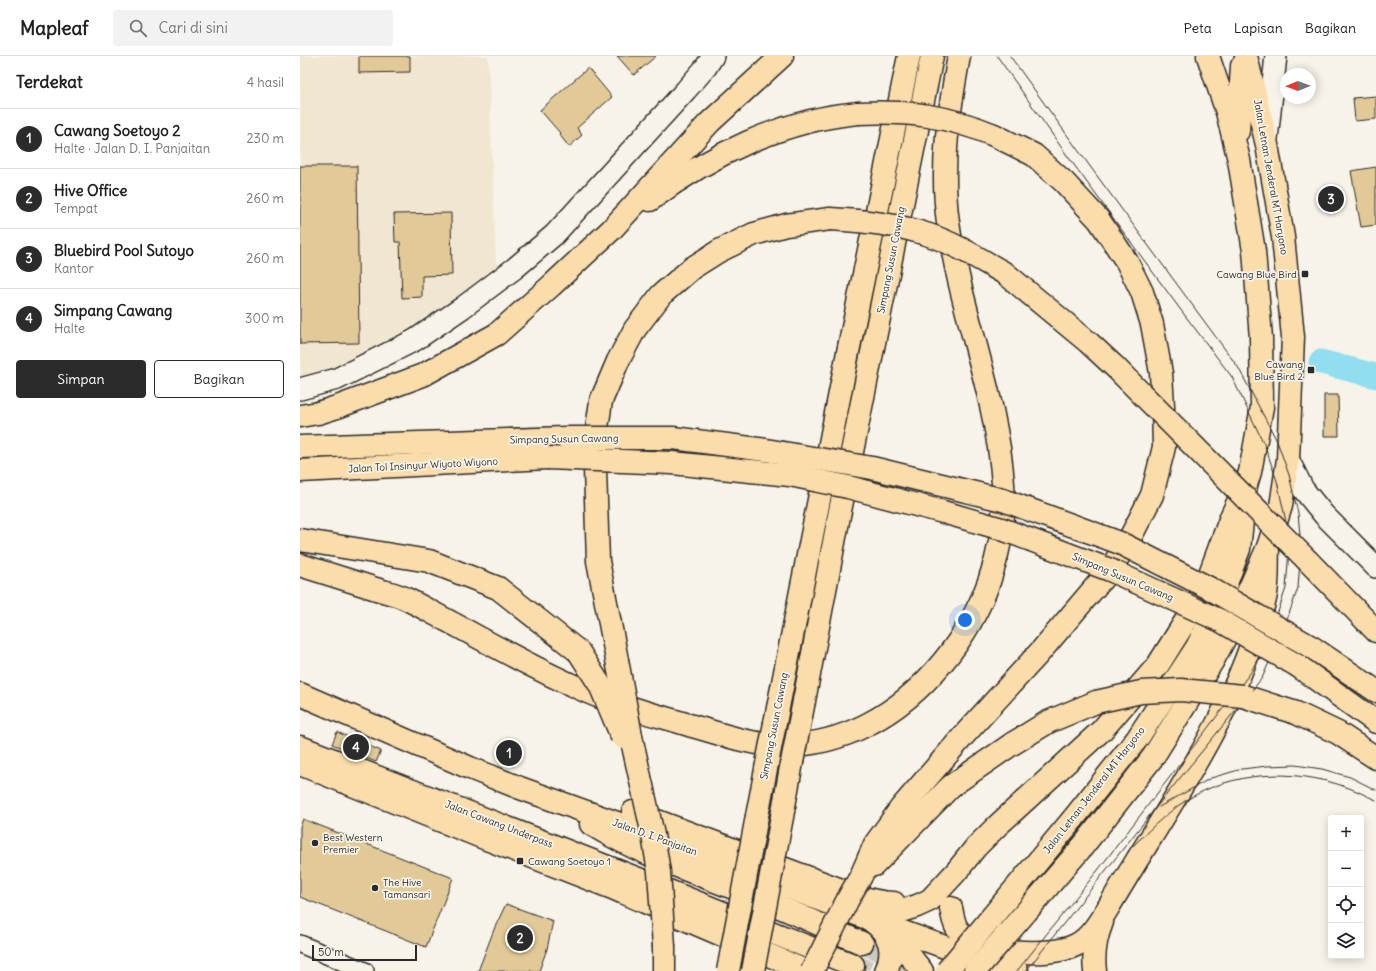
<!DOCTYPE html>
<html lang="id">
<meta charset="utf-8">
<style>
body{margin:0;font-family:Delius,sans-serif;background:#f2f2f2;color:#202124}
.controls{position:absolute;right:12px;bottom:12px;display:grid;overflow:hidden;border-radius:4px;box-shadow:0 2px 10px #0003}
.controls button{width:36px;height:36px;display:grid;place-items:center;padding:0;border:0;border-bottom:1px solid #e0e0e0;background:#fff;color:#202124;font:20px sans-serif}
.compass{position:absolute;left:980px;top:12px;width:36px;height:36px;border-radius:50%;background:#fff;box-shadow:0 2px 10px #0003;rotate:269deg}
.scale{position:absolute;left:12px;bottom:10px;width:105px;box-sizing:border-box;padding-left:4px;border:2px solid #2b2b2b;border-top:0;font-size:11px;line-height:14px;white-space:nowrap;color:#2b2b2b;-webkit-text-stroke:3px #f7f3e8;paint-order:stroke}
.you{position:absolute;left:665px;top:564px;width:14px;height:14px;margin:-10px;border:3px solid #fff;border-radius:50%;background:#1a73e8;box-shadow:0 0 0 6px #1a73e833}
.badge{display:grid;place-items:center;width:26px;height:26px;border-radius:50%;background:#2b2b2b;color:#fff;font-size:13px;font-weight:700}
.pin{position:absolute;translate:-50% -50%;border:2px solid #fff;box-shadow:0 1px 4px #0006}
.list{margin:0;padding:0;list-style:none}
h2{display:flex;justify-content:space-between;align-items:center;height:52px;margin:0;padding:0 16px;font-size:17px}
h2 small{font-size:13px;font-weight:400;color:#757577}
.list li{display:grid;grid-template-columns:26px 1fr auto;gap:12px;align-items:center;box-sizing:border-box;height:60px;padding:0 16px;border-top:1px solid #e0e0e0}
.list b{display:block;font-size:15px;white-space:nowrap}
.list p{margin:0;font-size:13px;white-space:nowrap;color:#757577}
.list em{font-size:13px;font-style:normal;color:#757577}
.actions{display:flex;gap:8px;padding:12px 16px}
.actions a{flex:1;padding:9px 0;border:1px solid #2b2b2b;border-radius:4px;text-align:center;font-size:14px;color:#2b2b2b}
.actions .main{background:#2b2b2b;color:#fff}
.icon{flex:none;width:22px;height:22px;fill:none;stroke:currentColor;stroke-width:2;stroke-linecap:round;stroke-linejoin:round}
.map{position:relative;flex:none;width:1076px;height:915px;overflow:hidden}
header{display:flex;align-items:center;gap:24px;box-sizing:border-box;height:56px;padding:0 20px;background:#fff;border-bottom:1px solid #e0e0e0}
header strong{font-size:19px}
nav{display:flex;gap:22px;margin-inline-start:auto;font-size:14px}
.search{width:280px;height:36px;background:#f2f2f2;display:flex;align-items:center;gap:10px;box-sizing:border-box;padding:0 14px;border-radius:4px;color:#757577;font-size:15px}
main{display:flex}
aside{flex:1;background:#fff}
.map>svg:first-child{display:block}
</style>
<header>
<strong>Mapleaf</strong>
<div class="search"><svg class="icon" aria-label="search" viewBox="0 0 24 24"><circle cx="10" cy="10" r="6"/><path d="M15 15l6 6"/></svg>Cari di sini</div>
<nav><a>Peta</a><a>Lapisan</a><a>Bagikan</a></nav>
</header>
<main>
<aside>
<h2>Terdekat<small>4 hasil</small></h2>
<ul class="list">
<li><span class="badge">1</span><div><b>Cawang Soetoyo 2</b><p>Halte · Jalan D. I. Panjaitan</p></div><em>230 m</em></li>
<li><span class="badge">2</span><div><b>Hive Office</b><p>Tempat</p></div><em>260 m</em></li>
<li><span class="badge">3</span><div><b>Bluebird Pool Sutoyo</b><p>Kantor</p></div><em>260 m</em></li>
<li><span class="badge">4</span><div><b>Simpang Cawang</b><p>Halte</p></div><em>300 m</em></li>
</ul>
<div class="actions"><a class="main">Simpan</a><a>Bagikan</a></div>
</aside>
<div class="map">
<svg width="1076" height="915" viewBox="0 0 1076 915">
<rect width="100%" height="100%" fill="#f7f3e8"/>
<filter id="ink" filterUnits="userSpaceOnUse"><feTurbulence type="fractalNoise" baseFrequency=".025" numOctaves="2"/><feDisplacementMap in="SourceGraphic" scale="8" xChannelSelector="R" yChannelSelector="G"/><feConvolveMatrix kernelMatrix="1 2 1 2 8 2 1 2 1" color-interpolation-filters="sRGB"/></filter>
<g filter="url(#ink)">
<path fill="#f1e6d0" d="M0,0h188l9,232 -197,98z"/>
<g fill="none" stroke-linecap="round" stroke-linejoin="round">
<path stroke="#91def1" stroke-width="25" d="M1021,306l55,14"/>
</g>
<g fill="#e2c998" stroke="#2b2b2b">
<path d="M59,0h51v16l-51,1z"/>
<path d="M317,0h39l-22,19z"/>
<path d="M288,12l24,29 -35,31 5,7 -13,12 -10,-13 1,-1 -20,-23z"/>
<path d="M1076,40v23l-21,2 -2,-23z"/>
<path d="M0,110h57l2,177 -59,1z"/>
<path d="M1076,111v58l-15,2 -10,-56z"/>
<path d="M151,157l1,62 -30,1v21l-20,1 -2,-56h-5l-1,-28z"/>
<path d="M1024,339h14l1,41h-15z"/>
<path d="M37,676l44,19 -5,11 -44,-18z"/>
<path d="M3,763l150,59 -27,69 -126,-50v-70z"/>
<path d="M206,848l47,17 -6,28 -8,22h-61l17,-44z"/>
</g>
<g fill="none" stroke-linecap="round" stroke-linejoin="round">
<g stroke="#cecbc2" stroke-width="22" stroke-dasharray="22 11" stroke-linecap="butt">
<path d="M562,887l45,19"/>
<path d="M553,909l16,6"/>
</g>
<defs>
<path id="minor" d="M0,888l65,27"/>
<g id="tertiary">
<path d="M967,83l9,-83"/>
<path d="M0,333l37,-10 78,-39 47,-32 53,-40 39,-33 132,-145 20,-23 7,-11"/>
<path d="M988,403l15,30 21,26 52,52"/>
</g>
<g id="primary">
<path d="M938,75l4,-65"/>
<path d="M773,763l64,-80 60,-92 21,-42 21,-56 7,-64 4,-13 12,-65 -1,-69 -7,-87 -15,-91 -12,-48 -19,-56"/>
<path d="M783,790l70,-89 59,-95 29,-54 27,-61 13,-41 7,-47 5,-122 -10,-100 -16,-92 -21,-89"/>
</g>
<g id="trunk">
<path d="M0,638l170,74 50,20 186,67 186,73 64,23 61,20"/>
<path d="M0,691l346,135 207,83"/>
<path d="M0,708l184,74 126,49 196,84"/>
<path d="M333,756l219,82c14,5 27,9 42,9"/>
<path d="M291,768c49,30 97,46 150,67 41,16 81,35 121,52"/>
<path d="M651,852c2,8 2,16 8,23 19,23 91,27 117,14 15,-8 23,-23 32,-37 58,-99 130,-196 157,-309 4,-16 2,-36 3,-52"/>
<path d="M563,857h22l13,-1 19,-6 13,-6 26,-28 20,-25 21,-21 105,-96 56,-65 44,-70 29,-78 15,-32"/>
<path d="M572,865c18,13 23,29 14,50"/>
<path d="M592,872l14,23 16,20"/>
<path d="M795,915c-2,-16 1,-34 7,-49"/>
</g>
<g id="motorway">
<path d="M350,144c60,-45 132,-80 208,-87"/>
<path d="M706,218l82,68 27,25"/>
<path d="M0,360l18,-3 22,-7 83,-31 74,-41 55,-49 59,-55 98,-107 73,-67"/>
<path d="M0,391l266,-9"/>
<path d="M0,415l247,-13"/>
<path d="M0,484l129,21 69,27 81,64"/>
<path d="M1008,505l68,70"/>
<path d="M0,509c23,7 47,15 70,22 11,4 22,6 32,10 16,7 32,17 48,25 43,23 86,48 131,67 34,16 72,25 108,36 28,8 56,18 85,20 66,4 126,-31 168,-82 41,-49 66,-114 61,-179 -6,-90 -43,-173 -55,-262 -8,-56 1,-111 11,-166"/>
<path d="M1013,592l63,43"/>
<path d="M317,604l-19,-99 -3,-92v-27l6,-41 17,-40 17,-32 26,-34 31,-27 27,-17 35,-17 32,-9 44,-6"/>
<path d="M998,610l78,56"/>
<path d="M943,640l53,17 42,20 38,25"/>
<path d="M504,645l35,-185 93,-460"/>
<path d="M475,667l74,-376 60,-291"/>
<path d="M457,760l9,-47"/>
<path d="M482,761l10,-55"/>
<path d="M574,809l77,-79 61,-42 36,-22 48,-20"/>
<path d="M561,820l14,-32 26,-36 64,-74 75,-82 68,-80 19,-28 25,-49 12,-48 -1,-41 -2,-33 -9,-49 -10,-32 -15,-30 -28,-42 -35,-38 -30,-27 -40,-20"/>
<path d="M364,915v-24"/>
</g>
</defs>
<use href="#minor" stroke="#2b2b2b" stroke-width="20"/>
<use href="#tertiary" stroke="#2b2b2b" stroke-width="24"/>
<use href="#primary" stroke="#2b2b2b" stroke-width="25"/>
<use href="#trunk" stroke="#2b2b2b" stroke-width="25"/>
<use href="#motorway" stroke="#2b2b2b" stroke-width="25"/>
<use href="#minor" stroke="#f7f3e8" stroke-width="17"/>
<use href="#tertiary" stroke="#f7f3e8" stroke-width="21"/>
<use href="#primary" stroke="#fbdcab" stroke-width="22"/>
<use href="#trunk" stroke="#fbdcab" stroke-width="22"/>
<use href="#motorway" stroke="#fbdcab" stroke-width="22"/>
<g stroke="#2b2b2b" stroke-width="1">
<path d="M697,0l69,98 114,155 52,68 33,69 12,35 8,36 4,33 -3,38 -14,42 -21,42 -153,198 -81,101"/>
<path d="M710,0l65,90 163,221 39,74 12,34 9,38 3,34 -3,41 -16,46 -20,44 -109,133 -127,160"/>
<path d="M859,751l52,-29 31,-9 25,-3 28,-1 27,4 28,8 26,13"/>
<path d="M828,795c18,-18 36,-36 57,-50 47,-30 109,-33 161,-14 10,3 20,9 30,13"/>
</g>
<defs>
<g id="primary-bridge">
<path d="M647,915l126,-152"/>
<path d="M675,915l108,-125"/>
</g>
<g id="motorway-bridge">
<path d="M558,57c52,-2 87,2 136,22"/>
<path d="M530,163c34,2 67,5 99,16 27,9 52,25 77,39"/>
<path d="M815,311l193,194"/>
<path d="M266,382h107l93,12 106,18 131,32 117,43 91,46 102,59"/>
<path d="M247,402l125,5 118,12 58,12 95,25 59,17 108,41 111,51 77,45"/>
<path d="M279,596l21,33 22,52"/>
<path d="M317,604l15,81 21,94 6,37 5,75"/>
<path d="M796,646l45,-10 40,-2 62,6"/>
<path d="M492,706l12,-61"/>
<path d="M466,713l9,-46"/>
<path d="M428,915l29,-155"/>
<path d="M453,915l29,-154"/>
<path d="M512,915l36,-72 13,-23"/>
</g>
</defs>
<use href="#primary-bridge" stroke="#2b2b2b" stroke-width="25" stroke-linecap="butt"/>
<use href="#motorway-bridge" stroke="#2b2b2b" stroke-width="25" stroke-linecap="butt"/>
<use href="#primary-bridge" stroke="#fbdcab" stroke-width="22"/>
<use href="#motorway-bridge" stroke="#fbdcab" stroke-width="22"/>
</g>
</g>
<g fill="#2b2b2b" stroke="#f7f3e8" stroke-width="1.5">
<rect x="1001" y="214" width="8" height="8" rx="2"/>
<rect x="1007" y="310" width="8" height="8" rx="2"/>
<circle cx="15" cy="787" r="4"/>
<rect x="216" y="801" width="8" height="8" rx="2"/>
<circle cx="75" cy="832" r="4"/>
</g>
<g text-anchor="middle" dominant-baseline="central" stroke-width="3.5" stroke-linejoin="round" paint-order="stroke">
<g font-size="10" fill="#2b2b2b" stroke="#f7f3e8">
<text transform="translate(971 121) rotate(80)">Jalan Letnan Jenderal MT Haryono</text>
<text transform="translate(591 204) rotate(-79)">Simpang Susun Cawang</text>
<text transform="translate(264 383) rotate(-1)">Simpang Susun Cawang</text>
<text transform="translate(123 409) rotate(-3)">Jalan Tol Insinyur Wiyoto Wiyono</text>
<text transform="translate(823 521) rotate(23)">Simpang Susun Cawang</text>
<text transform="translate(474 670) rotate(-79)">Simpang Susun Cawang</text>
<text transform="translate(794 734) rotate(-52)">Jalan Letnan Jenderal MT Haryono</text>
<text transform="translate(199 768) rotate(21)">Jalan Cawang Underpass</text>
<text transform="translate(355 781) rotate(20)">Jalan D. I. Panjaitan</text>
</g>
<g font-size="10" fill="#2b2b2b" stroke="#f7f3e8" text-anchor="start">
<text x="997" y="218" text-anchor="end">Cawang Blue Bird</text>
<text x="1003" y="308" text-anchor="end">Cawang<tspan x="1003" dy="12">Blue Bird 2</tspan></text>
<text x="23" y="781">Best Western<tspan x="23" dy="12">Premier</tspan></text>
<text x="228" y="805">Cawang Soetoyo 1</text>
<text x="83" y="826">The Hive<tspan x="83" dy="12">Tamansari</tspan></text>
</g>
</g>
</svg>
<div class="controls">
<button>+</button>
<button>−</button>
<button><svg class="icon" aria-label="locate" viewBox="0 0 24 24"><circle cx="12" cy="12" r="6"/><path d="M12 2v4M12 18v4M2 12h4M18 12h4"/></svg></button>
<button><svg class="icon" aria-label="layers" viewBox="0 0 24 24"><path d="M12 4l9 5-9 5-9-5zM3 14l9 5 9-5"/></svg></button>
</div>
<svg class="compass" viewBox="-18 -18 36 36"><path d="M0-13l5 13h-10z" fill="#e53935"/><path d="M0 13l5-13h-10z" fill="#757577"/></svg>
<div class="scale">50 m</div>
<div class="you"></div>
<div class="pin badge" style="left:209px;top:697px">1</div>
<div class="pin badge" style="left:220px;top:882px">2</div>
<div class="pin badge" style="left:1031px;top:143px">3</div>
<div class="pin badge" style="left:56px;top:691px">4</div>
</div>
</main>
